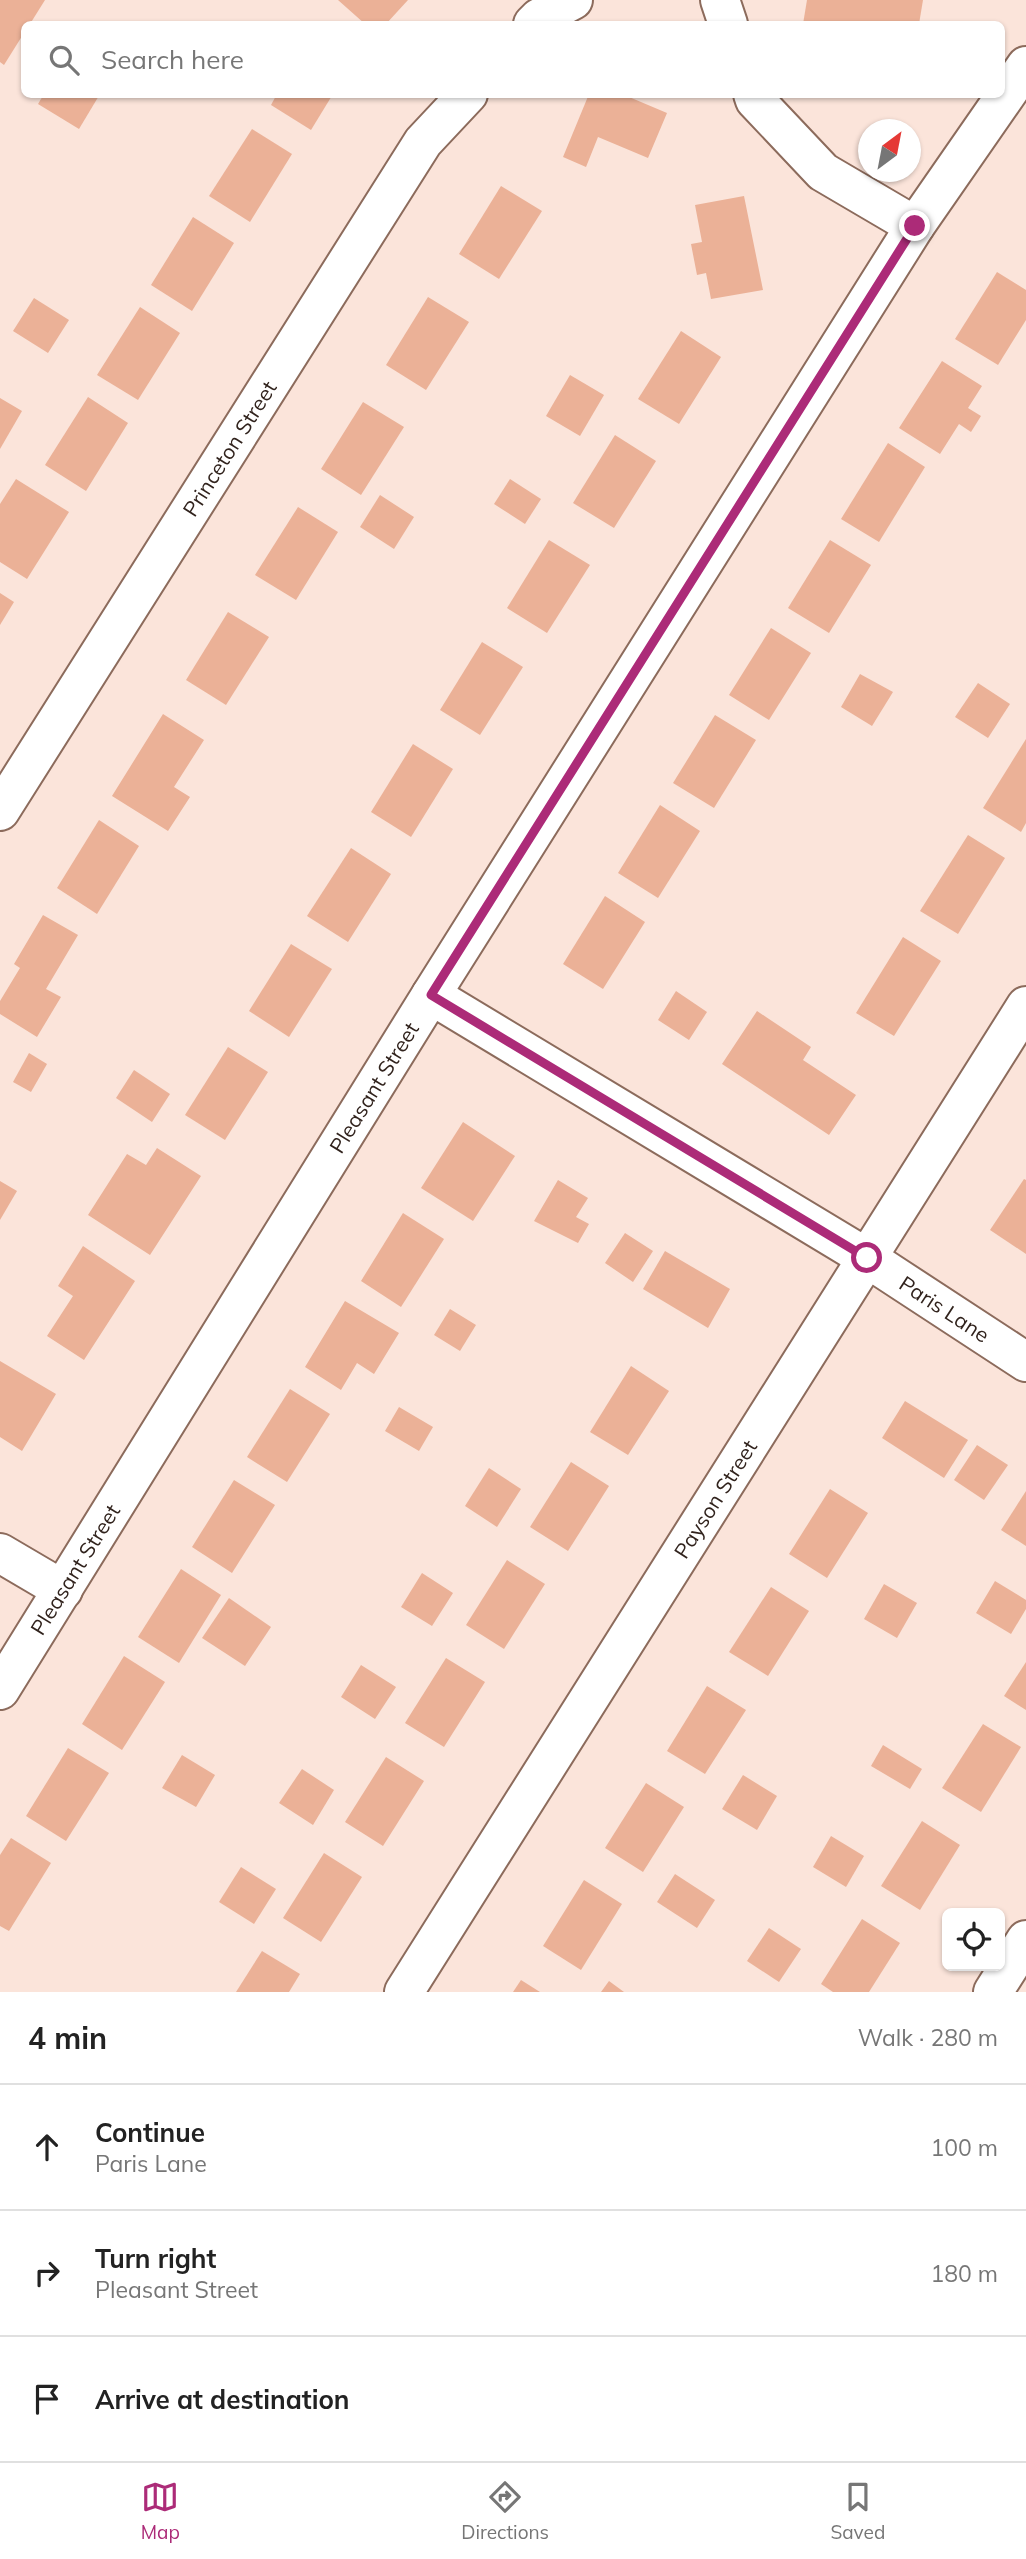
<!DOCTYPE html>
<meta charset="utf-8">
<style>
body{margin:0;font-family:Mulish,sans-serif;background:#f6f6f6;color:#222}
.controls{position:absolute;right:21px;bottom:21px;display:grid;overflow:hidden;border-radius:10px;box-shadow:0 2px 5px #0004}
.controls button{width:63px;height:63px;display:grid;place-items:center;padding:0;border:0;border-bottom:2px solid #e0e0e0;background:#fff;color:#222;font:35px sans-serif}
.compass{position:absolute;left:858px;top:119px;width:63px;height:63px;border-radius:50%;background:#fff;box-shadow:0 2px 5px #0004;rotate:32deg}
.stop{position:absolute;width:21px;height:21px;margin:-16px;border:5px solid #ac2b78;border-radius:50%;background:#fff}
.stop.end{background:#ac2b78;border-color:#fff;box-shadow:0 2px 7px #0008}
.list{margin:0;padding:0;list-style:none}
h2{display:flex;justify-content:space-between;align-items:center;height:91px;margin:0;padding:0 28px;font-size:30px}
h2 small{font-size:23px;font-weight:400;color:#767676}
.list li{display:grid;grid-template-columns:46px 1fr auto;gap:21px;align-items:center;box-sizing:border-box;height:126px;padding:0 28px;border-top:2px solid #e0e0e0}
.list b{display:block;font-size:26px;white-space:nowrap}
.list p{margin:0;font-size:23px;white-space:nowrap;color:#767676}
.list em{font-size:23px;font-style:normal;color:#767676}
.icon{flex:none;width:38px;height:38px;fill:none;stroke:currentColor;stroke-width:2;stroke-linecap:round;stroke-linejoin:round}
.map{position:relative;flex:none;width:1026px;height:1992px;overflow:hidden}
.search{position:absolute;background:#fff;box-shadow:0 2px 5px #0004;left:21px;right:21px;top:21px;height:77px;display:flex;align-items:center;gap:18px;box-sizing:border-box;padding:0 24px;border-radius:10px;color:#767676;font-size:26px}
.sheet{height:469px;background:#fff}
nav{display:flex;justify-content:space-around;align-items:center;box-sizing:border-box;height:98px;border-top:2px solid #e0e0e0;background:#fff;font-size:19px;color:#767676}
nav a{display:grid;justify-items:center;gap:4px}
nav .on{color:#ac2b78}
.map>svg:first-child{display:block}
</style>
<div class="map">
<svg width="1026" height="1992" viewBox="0 0 1026 1992">
<rect width="100%" height="100%" fill="#fbe4da"/>
<g fill="#ebb197">
<path d="M0,0h45l-15,24h-6v9l-20,32 -4,-3z"/>
<path d="M338,0h70l-22,24h-21z"/>
<path d="M807,0h116l-4,24h-116z"/>
<path d="M44,94h56l-21,35 -41,-25z"/>
<path d="M277,94h56l-22,36 -40,-25z"/>
<path d="M589,94h33l45,19 -19,45 -50,-21 -12,30 -23,-10z"/>
<path d="M252,129l40,25 -42,68 -41,-26z"/>
<path d="M501,186l41,25 -43,68 -40,-25z"/>
<path d="M744,196l19,94 -52,9 -5,-26 -9,2 -6,-31 11,-2 -7,-37z"/>
<path d="M193,217l41,26 -42,68 -41,-26z"/>
<path d="M997,272l29,18v30l-28,45 -43,-26z"/>
<path d="M428,297l41,25 -43,68 -40,-25z"/>
<path d="M34,298l35,22 -21,33 -35,-22z"/>
<path d="M140,307l40,26 -42,67 -41,-25z"/>
<path d="M681,331l40,26 -42,67 -41,-25z"/>
<path d="M942,361l40,25 -14,22 13,8 -10,16 -12,-8 -19,30 -41,-26z"/>
<path d="M570,375l34,20 -24,41 -34,-20z"/>
<path d="M88,397l40,26 -42,68 -41,-26z"/>
<path d="M0,398l22,13 -22,38z"/>
<path d="M363,402l41,25 -43,68 -40,-26z"/>
<path d="M615,435l41,26 -42,67 -41,-25z"/>
<path d="M888,443l37,24 -46,75 -38,-23z"/>
<path d="M16,479l53,33 -42,67 -27,-17v-58z"/>
<path d="M510,479l31,20 -16,25 -31,-20z"/>
<path d="M380,495l34,22 -20,32 -34,-22z"/>
<path d="M298,507l40,25 -42,68 -41,-25z"/>
<path d="M549,540l41,25 -43,68 -40,-25z"/>
<path d="M830,540l41,25 -42,68 -41,-25z"/>
<path d="M0,593l14,9 -14,23z"/>
<path d="M228,612l41,25 -43,68 -40,-25z"/>
<path d="M771,628l40,25 -42,67 -40,-25z"/>
<path d="M482,642l41,25 -43,68 -40,-25z"/>
<path d="M860,674l33,18 -21,34 -31,-19z"/>
<path d="M978,683l32,21 -22,34 -33,-21z"/>
<path d="M163,714l41,26 -30,47 16,10 -22,34 -56,-35z"/>
<path d="M715,715l41,25 -42,68 -41,-25z"/>
<path d="M1026,739v84l-5,9 -38,-24z"/>
<path d="M413,744l40,25 -42,68 -40,-25z"/>
<path d="M660,805l40,26 -42,67 -40,-25z"/>
<path d="M99,820l40,26 -42,68 -40,-26z"/>
<path d="M968,835l37,23 -47,76 -38,-23z"/>
<path d="M351,848l40,26 -43,68 -41,-26z"/>
<path d="M605,896l40,26 -42,67 -40,-25z"/>
<path d="M43,915l35,20 -32,54 15,8 -24,40 -37,-23v-13l20,-33 -6,-4z"/>
<path d="M903,937l38,24 -47,75 -38,-23z"/>
<path d="M291,944l41,25 -43,68 -40,-26z"/>
<path d="M676,991l31,21 -18,28 -31,-20z"/>
<path d="M757,1011l54,36 -8,13 53,35 -27,40 -107,-71z"/>
<path d="M228,1047l40,25 -43,68 -40,-25z"/>
<path d="M29,1053l18,11 -16,28 -18,-10z"/>
<path d="M134,1070l36,24 -18,28 -36,-24z"/>
<path d="M463,1122l52,34 -42,65 -52,-33z"/>
<path d="M157,1148l44,28 -51,79 -62,-40 39,-61 19,11z"/>
<path d="M1024,1179l2,1v74l-36,-24z"/>
<path d="M558,1180l30,18 -12,19 13,7 -11,19 -44,-22z"/>
<path d="M0,1181l17,10 -17,29z"/>
<path d="M403,1213l41,26 -43,68 -40,-26z"/>
<path d="M625,1233l28,18 -20,31 -28,-19z"/>
<path d="M83,1246l52,35 -51,79 -37,-24 26,-40 -15,-10z"/>
<path d="M665,1251l65,38 -22,39 -65,-39z"/>
<path d="M345,1301l54,32 -25,41 -17,-11 -16,27 -36,-23z"/>
<path d="M450,1309l26,16 -16,26 -26,-16z"/>
<path d="M0,1361l56,33 -34,57 -22,-14z"/>
<path d="M631,1366l38,25 -41,64 -38,-23z"/>
<path d="M290,1389l40,25 -43,68 -40,-25z"/>
<path d="M905,1401l63,39 -24,38 -62,-40z"/>
<path d="M399,1407l34,20 -14,24 -34,-20z"/>
<path d="M977,1445l31,20 -24,35 -30,-20z"/>
<path d="M571,1462l38,24 -41,65 -38,-24z"/>
<path d="M489,1468l32,21 -24,38 -32,-21z"/>
<path d="M234,1480l41,25 -43,68 -40,-26z"/>
<path d="M830,1489l38,24 -41,65 -38,-24z"/>
<path d="M1026,1491v55l-25,-16z"/>
<path d="M507,1560l38,24 -41,65 -38,-24z"/>
<path d="M181,1569l40,26 -42,68 -41,-26z"/>
<path d="M422,1573l31,20 -21,33 -31,-19z"/>
<path d="M995,1581l31,19v9l-15,25 -35,-21z"/>
<path d="M884,1584l33,19 -20,35 -33,-19z"/>
<path d="M771,1587l38,24 -41,65 -39,-24z"/>
<path d="M229,1598l42,29 -26,39 -43,-28z"/>
<path d="M124,1656l41,26 -43,68 -40,-26z"/>
<path d="M446,1658l39,24 -41,65 -39,-24z"/>
<path d="M1026,1662v48l-22,-14z"/>
<path d="M361,1665l35,22 -21,32 -34,-22z"/>
<path d="M707,1686l39,24 -41,64 -38,-23z"/>
<path d="M983,1724l38,23 -40,65 -39,-24z"/>
<path d="M883,1745l39,24 -12,20 -39,-23z"/>
<path d="M68,1748l41,25 -43,68 -40,-25z"/>
<path d="M182,1755l33,20 -19,32 -34,-19z"/>
<path d="M386,1757l38,24 -41,65 -38,-24z"/>
<path d="M302,1769l32,21 -21,35 -34,-22z"/>
<path d="M743,1775l34,21 -20,34 -35,-21z"/>
<path d="M646,1783l38,24 -41,65 -38,-24z"/>
<path d="M922,1821l38,24 -40,65 -39,-24z"/>
<path d="M831,1836l33,20 -18,31 -33,-20z"/>
<path d="M11,1838l40,25 -42,68 -9,-5v-71z"/>
<path d="M324,1853l38,24 -41,65 -38,-24z"/>
<path d="M241,1867l35,22 -22,35 -35,-22z"/>
<path d="M675,1874l40,26 -18,28 -40,-26z"/>
<path d="M584,1880l38,24 -41,66 -38,-24z"/>
<path d="M862,1919l38,24 -31,49h-36l-12,-8z"/>
<path d="M769,1928l32,21 -22,33 -32,-21z"/>
<path d="M262,1951l38,23 -11,18h-53z"/>
<path d="M521,1980l19,12h-27z"/>
<path d="M609,1981l15,11h-23z"/>
</g>
<g fill="none" stroke-linecap="round" stroke-linejoin="round">
<defs>
<g id="minor">
<path d="M720,0l8,24"/>
<path d="M533,24l6,-6 34,-18"/>
<path d="M753,94l2,6 68,72 92,54"/>
<path id="s1" d="M0,811l423,-669 45,-48"/>
<path id="s2" d="M431,995l436,263 159,104"/>
<path d="M0,1553l63,37"/>
<path id="s3" d="M0,1690l431,-695 484,-769 111,-160"/>
<path id="s4" d="M404,1992l622,-986"/>
<path d="M993,1992l33,-52"/>
</g>
</defs>
<use href="#minor" stroke="#8c6b5c" stroke-width="42"/>
<use href="#minor" stroke="#fff" stroke-width="38"/>
</g>
<g fill="none" stroke-linecap="round" stroke-linejoin="round">
<path stroke="#ac2b78" stroke-width="9" d="M867,1258l-436,-263 484,-769"/>
</g>
<g text-anchor="middle" dominant-baseline="central" stroke-width="7" stroke-linejoin="round" paint-order="stroke">
<g font-size="21" fill="#31231d" stroke="#fdf5f1">
<text stroke="none"><textPath href="#s1" startOffset="429">Princeton Street</textPath></text>
<text stroke="none"><textPath href="#s3" startOffset="709">Pleasant Street</textPath></text>
<text stroke="none"><textPath href="#s2" startOffset="602">Paris Lane</textPath></text>
<text stroke="none"><textPath href="#s4" startOffset="583">Payson Street</textPath></text>
<text stroke="none"><textPath href="#s3" startOffset="142">Pleasant Street</textPath></text>
</g>
</g>
</svg>
<div class="controls">
<button><svg class="icon" aria-label="locate" viewBox="0 0 24 24"><circle cx="12" cy="12" r="6"/><path d="M12 2v4M12 18v4M2 12h4M18 12h4"/></svg></button>
</div>
<svg class="compass" viewBox="-18 -18 36 36"><path d="M0-13l5 13h-10z" fill="#e53935"/><path d="M0 13l5-13h-10z" fill="#767676"/></svg>
<div class="stop" style="left:867px;top:1258px"></div>
<div class="stop end" style="left:915px;top:226px"></div>
<div class="search"><svg class="icon" aria-label="search" viewBox="0 0 24 24"><circle cx="10" cy="10" r="6"/><path d="M15 15l6 6"/></svg>Search here</div>
</div>
<section class="sheet">
<h2>4 min<small>Walk · 280 m</small></h2>
<ul class="list">
<li><svg class="icon" aria-label="ahead" viewBox="0 0 24 24"><path d="M12 20V5M6 11l6-6 6 6"/></svg><div><b>Continue</b><p>Paris Lane</p></div><em>100 m</em></li>
<li><svg class="icon" aria-label="right" viewBox="0 0 24 24"><path d="M7 20v-9h11M14 6l5 5-5 5"/></svg><div><b>Turn right</b><p>Pleasant Street</p></div><em>180 m</em></li>
<li><svg class="icon" aria-label="arrive" viewBox="0 0 24 24"><path d="M6 21V4h12l-3 4 3 4H6"/></svg><div><b>Arrive at destination</b></div></li>
</ul>
</section>
<nav>
<a class="on"><svg class="icon" aria-label="map" viewBox="0 0 24 24"><path d="M3 6l6-2 6 2 6-2v14l-6 2-6-2-6 2zM9 4v14M15 6v14"/></svg>Map</a>
<a><svg class="icon" aria-label="directions" viewBox="0 0 24 24"><path d="M12 3l9 9-9 9-9-9zM9 14v-3h6M13 9l2 2-2 2"/></svg>Directions</a>
<a><svg class="icon" aria-label="saved" viewBox="0 0 24 24"><path d="M7 4h10v16l-5-4-5 4z"/></svg>Saved</a>
</nav>
